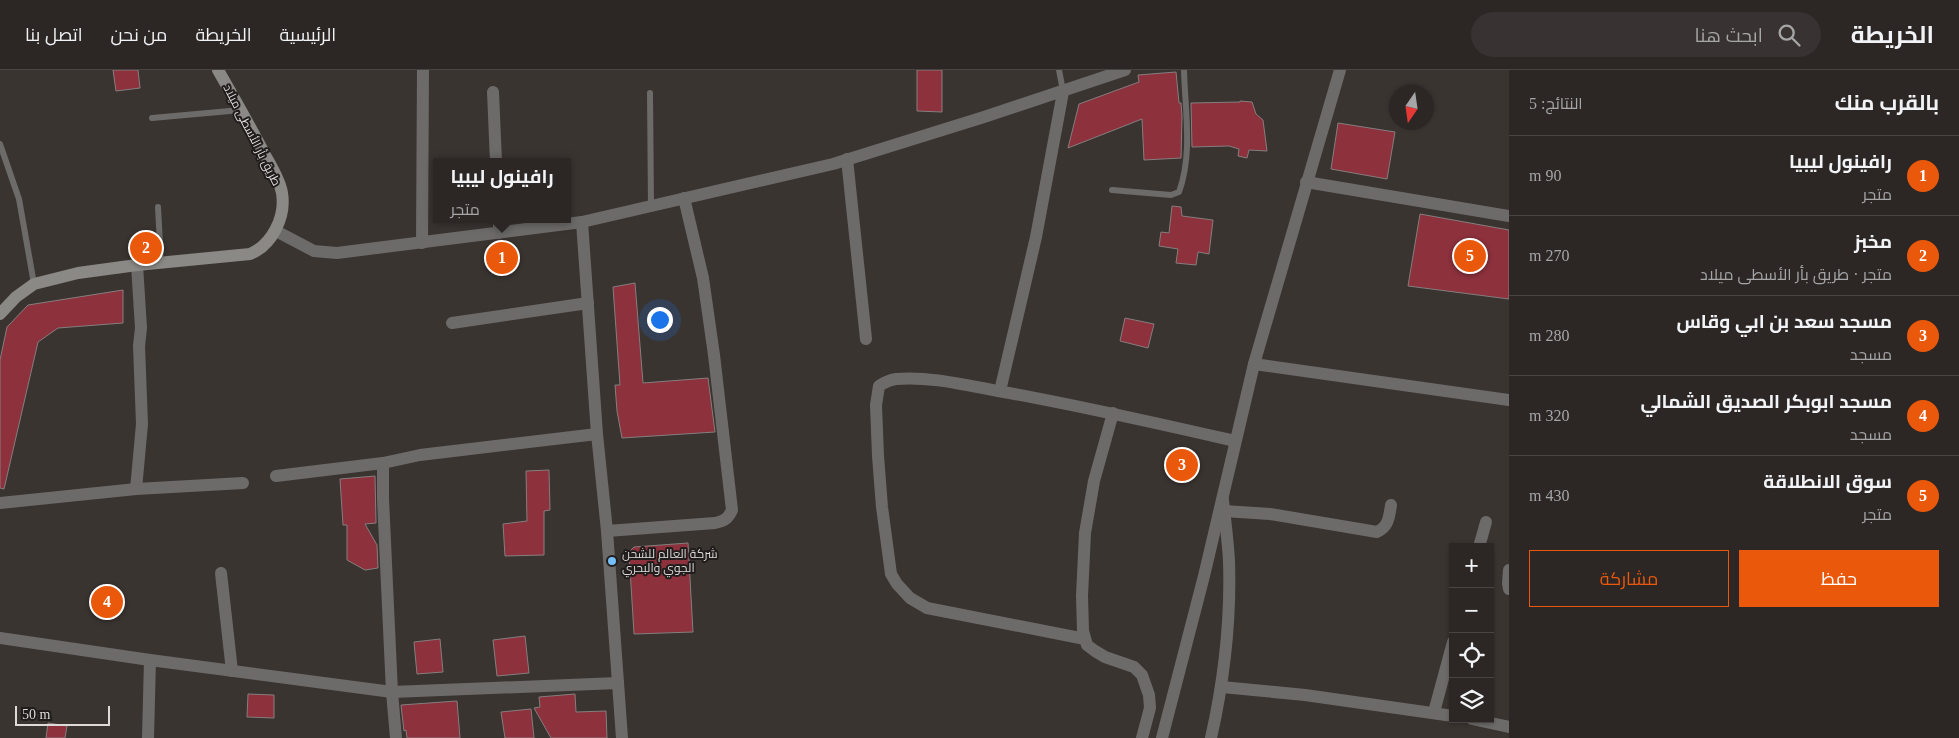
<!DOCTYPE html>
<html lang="ar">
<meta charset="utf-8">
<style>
body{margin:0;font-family:"Times New Roman",Cairo,serif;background:#383332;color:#f1f3f6;direction:rtl}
.controls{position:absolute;right:15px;bottom:15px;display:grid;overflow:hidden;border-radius:0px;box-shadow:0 1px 4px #0004}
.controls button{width:45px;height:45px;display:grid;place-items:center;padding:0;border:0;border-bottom:1px solid #484442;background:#2c2725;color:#f1f3f6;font:25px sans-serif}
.compass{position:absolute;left:1389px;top:15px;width:45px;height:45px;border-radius:50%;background:#2c2725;box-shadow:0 1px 4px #0004;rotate:193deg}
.scale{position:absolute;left:15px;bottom:12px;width:95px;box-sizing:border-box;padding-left:5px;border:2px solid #dedad9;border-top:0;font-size:14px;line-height:18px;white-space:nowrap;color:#dedad9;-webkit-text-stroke:4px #1f1c1b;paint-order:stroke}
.you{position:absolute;left:659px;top:249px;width:18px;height:18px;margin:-12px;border:4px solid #fff;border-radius:50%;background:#1a73e8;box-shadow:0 0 0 8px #1a73e833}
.badge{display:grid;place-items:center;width:32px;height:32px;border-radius:50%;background:#ea580c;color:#fff;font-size:16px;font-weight:700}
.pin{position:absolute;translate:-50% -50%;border:2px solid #fff;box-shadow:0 1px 5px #0006}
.popup{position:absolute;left:433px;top:88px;width:138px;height:65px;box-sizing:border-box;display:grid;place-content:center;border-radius:0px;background:#2c2725;filter:drop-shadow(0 1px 4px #0005);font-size:16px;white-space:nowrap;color:#a6a5a7}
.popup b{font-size:19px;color:#f1f3f6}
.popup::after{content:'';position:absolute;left:50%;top:100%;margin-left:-10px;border:10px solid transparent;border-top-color:#2c2725}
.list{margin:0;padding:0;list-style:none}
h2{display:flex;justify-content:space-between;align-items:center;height:65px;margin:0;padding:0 20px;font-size:21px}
h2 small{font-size:16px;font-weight:400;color:#a6a5a7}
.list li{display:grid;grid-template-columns:32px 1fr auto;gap:15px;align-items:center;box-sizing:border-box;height:80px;padding:0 20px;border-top:1px solid #484442}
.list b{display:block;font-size:19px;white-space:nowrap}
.list p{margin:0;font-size:16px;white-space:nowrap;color:#a6a5a7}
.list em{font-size:16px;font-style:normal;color:#a6a5a7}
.actions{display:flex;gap:10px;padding:15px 20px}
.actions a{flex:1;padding:11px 0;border:1px solid #ea580c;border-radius:0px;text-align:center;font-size:18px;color:#ea580c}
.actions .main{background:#ea580c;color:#fff}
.icon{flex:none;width:28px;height:28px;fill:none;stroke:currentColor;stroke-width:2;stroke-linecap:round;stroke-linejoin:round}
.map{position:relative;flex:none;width:1509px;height:668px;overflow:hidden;direction:ltr}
header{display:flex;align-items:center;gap:30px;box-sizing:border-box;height:70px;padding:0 25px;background:#2c2725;border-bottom:1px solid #484442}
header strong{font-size:24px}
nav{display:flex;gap:28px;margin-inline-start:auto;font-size:18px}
.search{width:350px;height:45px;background:#383332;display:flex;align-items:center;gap:12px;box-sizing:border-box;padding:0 18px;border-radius:28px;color:#a6a5a7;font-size:19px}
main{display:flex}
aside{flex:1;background:#2c2725}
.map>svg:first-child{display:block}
</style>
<header>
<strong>الخريطة</strong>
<div class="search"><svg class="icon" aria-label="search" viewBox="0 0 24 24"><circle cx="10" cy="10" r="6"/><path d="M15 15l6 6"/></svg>ابحث هنا</div>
<nav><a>الرئيسية</a><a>الخريطة</a><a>من نحن</a><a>اتصل بنا</a></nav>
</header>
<main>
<aside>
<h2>بالقرب منك<small>النتائج: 5</small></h2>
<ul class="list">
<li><span class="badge">1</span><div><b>رافينول ليبيا</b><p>متجر</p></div><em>90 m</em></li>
<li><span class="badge">2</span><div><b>مخبز</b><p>متجر · طريق بأر الأسطى ميلاد</p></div><em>270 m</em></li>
<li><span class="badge">3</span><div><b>مسجد سعد بن ابي وقاس</b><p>مسجد</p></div><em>280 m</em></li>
<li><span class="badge">4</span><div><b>مسجد ابوبكر الصديق الشمالي</b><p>مسجد</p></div><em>320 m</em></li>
<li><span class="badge">5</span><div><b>سوق الانطلاقة</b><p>متجر</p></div><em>430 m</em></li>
</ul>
<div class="actions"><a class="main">حفظ</a><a>مشاركة</a></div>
</aside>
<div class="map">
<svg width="1509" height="668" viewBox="0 0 1509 668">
<rect width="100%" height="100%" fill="#3a3431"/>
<g fill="#8d313d" stroke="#857e7e">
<path d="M113,0h25l2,18 -24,3z"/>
<path d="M917,0h25v42l-25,-1z"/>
<path d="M1176,2l3,31h2l1,13 -1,42 -37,2 -2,-41 -74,29 11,-44 60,-22 -1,-7z"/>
<path d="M1240,31l12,1 4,12 7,6 4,31 -18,-1 -2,8 -9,-2 1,-7 -10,-3 -37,1 -1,-44 49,-1z"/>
<path d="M1338,53l57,9 -8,47 -56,-10z"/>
<path d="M1172,136l9,1 1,9 31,4 -4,34 -11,-2 -2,13 -20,-2 2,-14 -19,-3 2,-14 8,1z"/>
<path d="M1420,144l89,16v69l-101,-13z"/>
<path d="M635,213l8,100 65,-5 7,54 -93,6 -5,-27 -2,-26h5l-7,-98z"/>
<path d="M123,220v33l-65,5 -20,14 -34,147 -4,-1v-128l7,-33 21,-22z"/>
<path d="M1125,248l29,6 -6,24 -28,-7z"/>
<path d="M549,400l1,40 -6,1v44l-39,1 -2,-32 24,-3 -1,-50z"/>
<path d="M375,406l1,47 -11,1 12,21 1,23 -13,2 -18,-10v-35h-4l-3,-46z"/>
<path d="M688,473l5,89 -59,2 -5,-82 5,-5z"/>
<path d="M525,566l4,37 -32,3 -4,-36z"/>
<path d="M440,569l3,33 -26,2 -3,-32z"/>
<path d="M248,624l26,1v23l-27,-1z"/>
<path d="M575,624l1,18 30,-1 1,27h-56l-17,-30 6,-1 -1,-10z"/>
<path d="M457,631l3,37h-53l-1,-8 -2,1 -3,-26z"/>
<path d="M531,639l3,29h-29l-4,-26z"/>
<path d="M48,653l19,3 -2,12h-19z"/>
</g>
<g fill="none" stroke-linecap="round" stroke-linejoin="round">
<g stroke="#6d6b69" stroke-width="6">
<path d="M1059,0l4,21"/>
<path d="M650,23l1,113"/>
<path d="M152,48l89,-8"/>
<path d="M0,74l19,55 15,85"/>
<path d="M1112,120l59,5 8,-3c14,-38 6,-82 5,-122"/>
<path d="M158,137l3,56"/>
</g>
<g stroke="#6d6b69" stroke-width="12">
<path d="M493,22l3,70"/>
<path d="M847,89l19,180"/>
<path d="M1306,112l203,34"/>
<path d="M499,149v14"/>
<path d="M582,152l15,212 10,97 15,207"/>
<path d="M276,161l38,20 23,2 245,-31 251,-58 151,-47 141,-47"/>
<path d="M422,173l1,-173"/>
<path d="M452,253l136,-20"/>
<path d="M1254,294l255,36"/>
<path d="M1000,321l36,-154 27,-145"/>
<path d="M1113,343l-19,68 -9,52 -3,63 1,35 4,14 8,6 10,6 29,10 8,8 7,20 1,13 -8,30"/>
<path d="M383,393v36l9,193 4,46"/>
<path d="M276,406l107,-13 37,-8 177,-21"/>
<path d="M136,419l6,-65 -3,-78 2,-18 -4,-63"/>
<path d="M0,433l136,-14 107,-6"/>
<path d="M1224,441l46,3 107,18c12,-6 12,-15 14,-27"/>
<path d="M607,461l108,-8c9,-2 13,-4 17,-13l-18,-155 -11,-77 -19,-80"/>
<path d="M1479,477l7,-25"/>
<path d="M1509,500l-1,13 1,6"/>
<path d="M221,503l11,98"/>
<path d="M0,568l150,22 242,32 226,-9"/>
<path d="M1085,569l-158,-31 -17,-10 -13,-14 -6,-10 -9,-67 -4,-51 -2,-51 3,-19c6,-4 10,-6 17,-7 33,-3 69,6 102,12 80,14 158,32 237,50"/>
<path d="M1222,617l83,8 148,21"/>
<path d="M1434,642l19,-70"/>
<path d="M1472,649l37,8"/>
<path d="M148,668l2,-78"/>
<path d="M1211,668c13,-58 20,-117 18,-177 -1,-20 -4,-41 -6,-61"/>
</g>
<path stroke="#6d6b69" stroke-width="12" d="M1162,668l42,-162 50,-212 86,-294"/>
<path stroke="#8b8985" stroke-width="12" d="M0,244l16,-17 18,-13 44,-11 59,-8 113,-11c22,-9 36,-37 32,-61 -2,-13 -11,-27 -17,-38 -15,-29 -31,-57 -47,-85"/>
</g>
<circle fill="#77bff7" stroke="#1f1c1b" stroke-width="2" cx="612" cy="491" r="5"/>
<g text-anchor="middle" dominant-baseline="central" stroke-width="4" stroke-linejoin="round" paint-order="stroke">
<g font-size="12" fill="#dedad9" stroke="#1f1c1b">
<text transform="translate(252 65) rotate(63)">طريق بأر الأسطى ميلاد</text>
</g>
<g font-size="12" fill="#dedad9" stroke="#1f1c1b" text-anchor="start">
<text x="622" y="484">شركة العالم للشحن<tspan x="622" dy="14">الجوي والبحري</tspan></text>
</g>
</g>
</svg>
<div class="controls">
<button>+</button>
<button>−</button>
<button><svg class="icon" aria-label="locate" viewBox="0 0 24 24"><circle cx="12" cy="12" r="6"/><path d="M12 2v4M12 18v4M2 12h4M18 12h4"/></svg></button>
<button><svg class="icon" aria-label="layers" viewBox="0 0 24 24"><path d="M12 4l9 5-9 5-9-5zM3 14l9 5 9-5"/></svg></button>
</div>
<svg class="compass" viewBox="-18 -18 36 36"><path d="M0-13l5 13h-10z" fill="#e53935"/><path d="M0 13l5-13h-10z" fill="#a6a5a7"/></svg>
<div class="scale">50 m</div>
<div class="you"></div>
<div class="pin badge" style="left:502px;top:188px">1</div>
<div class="popup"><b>رافينول ليبيا</b>متجر</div>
<div class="pin badge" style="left:146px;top:178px">2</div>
<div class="pin badge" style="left:1182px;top:395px">3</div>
<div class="pin badge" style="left:107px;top:532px">4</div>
<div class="pin badge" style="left:1470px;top:186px">5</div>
</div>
</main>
